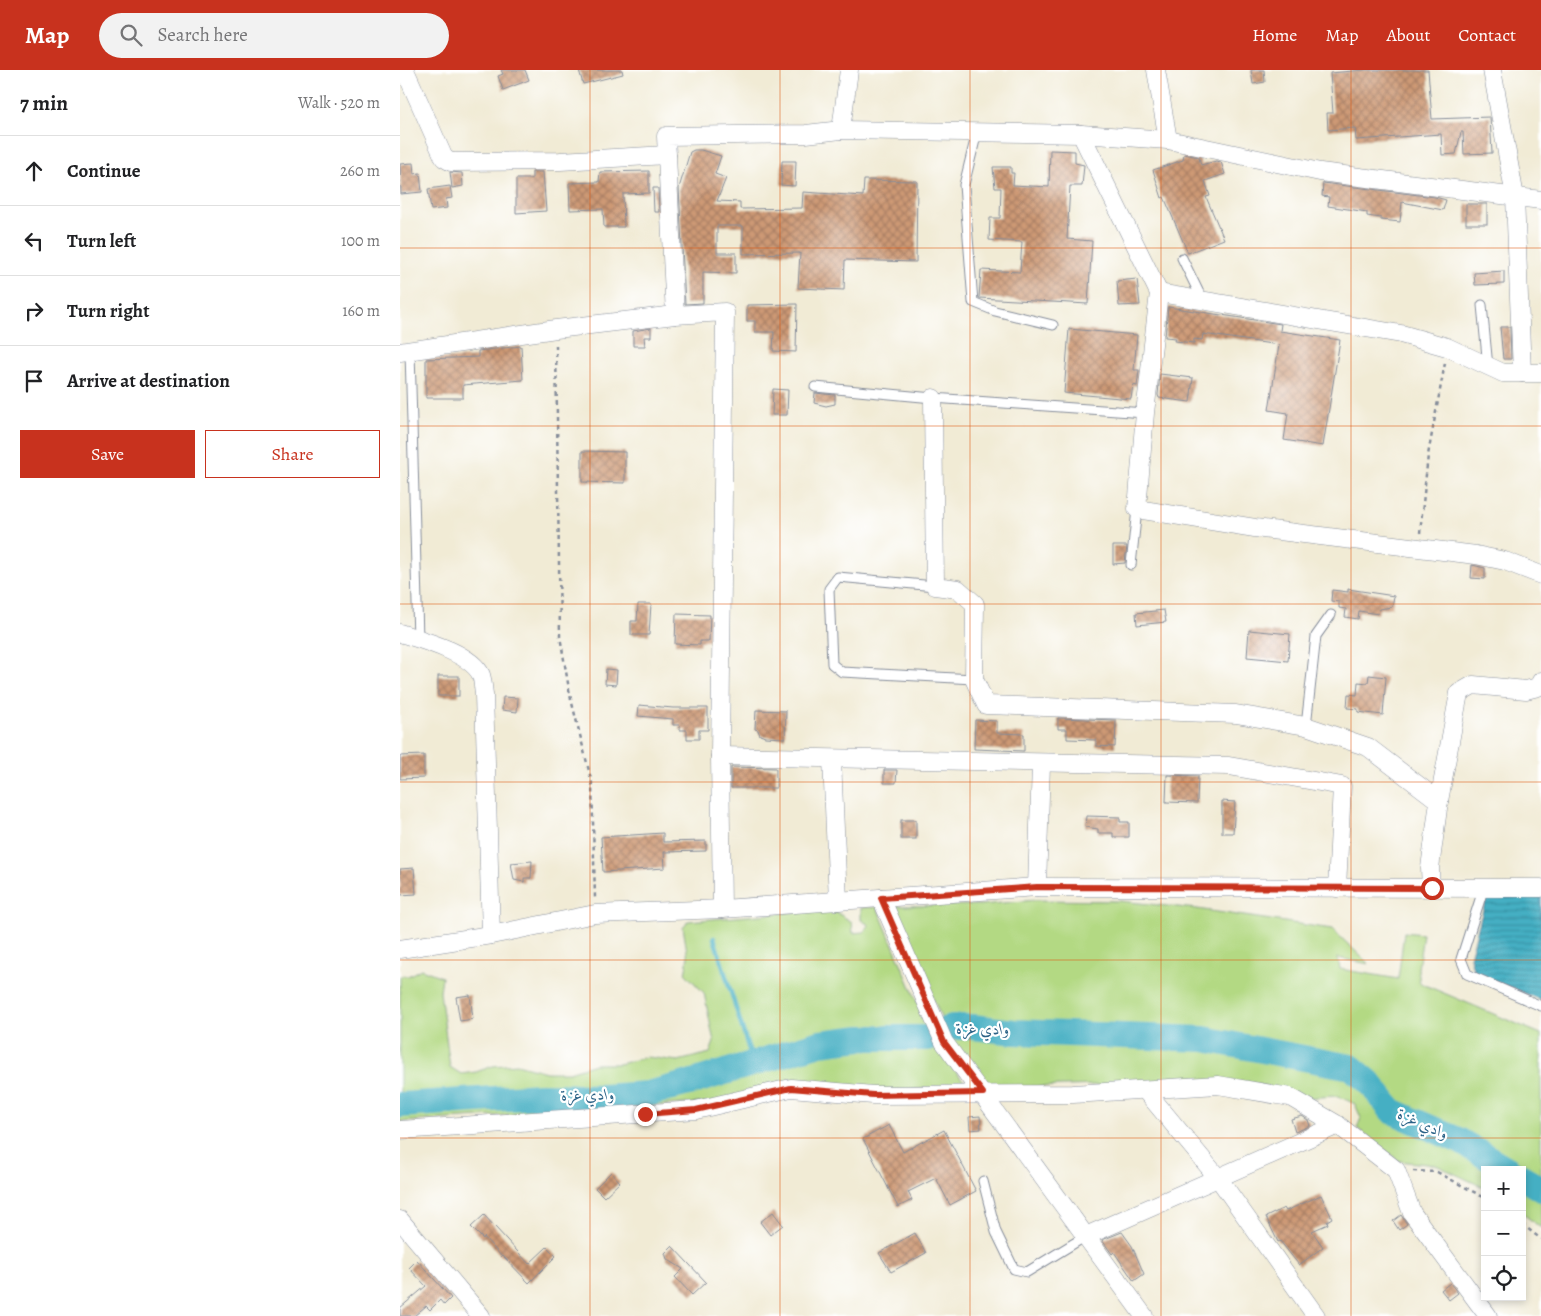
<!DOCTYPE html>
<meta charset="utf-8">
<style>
body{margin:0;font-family:Alegreya,Amiri,serif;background:#f2f2f2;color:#202124}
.controls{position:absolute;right:15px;bottom:15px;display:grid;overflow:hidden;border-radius:0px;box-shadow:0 2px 8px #0003}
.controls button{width:45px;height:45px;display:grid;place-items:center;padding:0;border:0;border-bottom:1px solid #e0e0e0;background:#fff;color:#202124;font:25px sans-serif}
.stop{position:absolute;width:15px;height:15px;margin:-11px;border:4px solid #c8321e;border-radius:50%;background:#fff}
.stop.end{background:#c8321e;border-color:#fff;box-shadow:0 1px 5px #0008}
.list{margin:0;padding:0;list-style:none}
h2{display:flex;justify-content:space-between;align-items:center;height:65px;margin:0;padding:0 20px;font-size:21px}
h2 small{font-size:16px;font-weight:400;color:#757577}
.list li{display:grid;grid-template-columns:32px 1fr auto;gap:15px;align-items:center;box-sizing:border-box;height:70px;padding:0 20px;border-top:1px solid #e0e0e0}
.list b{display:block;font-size:19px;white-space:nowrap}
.list em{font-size:16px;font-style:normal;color:#757577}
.actions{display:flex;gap:10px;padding:15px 20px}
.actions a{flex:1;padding:11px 0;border:1px solid #c8321e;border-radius:0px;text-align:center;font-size:18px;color:#c8321e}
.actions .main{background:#c8321e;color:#fff}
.icon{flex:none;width:28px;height:28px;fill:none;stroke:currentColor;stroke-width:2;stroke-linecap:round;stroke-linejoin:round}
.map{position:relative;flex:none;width:1141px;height:1246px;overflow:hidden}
header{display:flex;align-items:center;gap:30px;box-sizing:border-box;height:70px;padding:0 25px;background:#c8321e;color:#fff}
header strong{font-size:24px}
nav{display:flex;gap:28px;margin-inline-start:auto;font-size:18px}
.search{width:350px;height:45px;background:#f2f2f2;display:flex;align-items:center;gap:12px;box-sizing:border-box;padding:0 18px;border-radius:28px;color:#757577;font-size:19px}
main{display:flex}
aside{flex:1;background:#fff}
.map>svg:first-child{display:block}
</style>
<header>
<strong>Map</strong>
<div class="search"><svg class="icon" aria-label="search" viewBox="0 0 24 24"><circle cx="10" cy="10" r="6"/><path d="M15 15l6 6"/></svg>Search here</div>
<nav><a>Home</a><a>Map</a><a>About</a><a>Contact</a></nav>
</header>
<main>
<aside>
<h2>7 min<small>Walk · 520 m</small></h2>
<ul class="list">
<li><svg class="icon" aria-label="ahead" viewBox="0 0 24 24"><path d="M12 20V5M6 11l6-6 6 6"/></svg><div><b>Continue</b></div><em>260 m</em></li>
<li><svg class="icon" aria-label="left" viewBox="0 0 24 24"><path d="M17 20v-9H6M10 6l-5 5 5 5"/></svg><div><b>Turn left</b></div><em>100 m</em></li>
<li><svg class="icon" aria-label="right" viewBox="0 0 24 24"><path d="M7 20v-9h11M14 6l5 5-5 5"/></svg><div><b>Turn right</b></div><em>160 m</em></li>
<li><svg class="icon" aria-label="arrive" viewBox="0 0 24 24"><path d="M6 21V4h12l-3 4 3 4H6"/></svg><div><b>Arrive at destination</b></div></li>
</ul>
<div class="actions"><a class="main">Save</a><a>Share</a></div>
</aside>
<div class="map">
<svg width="1141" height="1246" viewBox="0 0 1141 1246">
<defs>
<pattern id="water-rules" width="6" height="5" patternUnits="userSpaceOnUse" patternTransform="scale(1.25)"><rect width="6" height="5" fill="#44afc3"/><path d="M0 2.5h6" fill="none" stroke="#388fa2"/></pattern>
<pattern id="building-cross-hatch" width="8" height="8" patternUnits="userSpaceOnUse" patternTransform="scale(1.25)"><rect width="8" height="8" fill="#cd9975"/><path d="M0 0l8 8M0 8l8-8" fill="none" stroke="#a67d63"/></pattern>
</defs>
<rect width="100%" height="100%" fill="#fff"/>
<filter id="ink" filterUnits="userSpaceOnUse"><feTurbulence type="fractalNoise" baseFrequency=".02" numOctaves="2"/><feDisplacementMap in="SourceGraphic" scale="10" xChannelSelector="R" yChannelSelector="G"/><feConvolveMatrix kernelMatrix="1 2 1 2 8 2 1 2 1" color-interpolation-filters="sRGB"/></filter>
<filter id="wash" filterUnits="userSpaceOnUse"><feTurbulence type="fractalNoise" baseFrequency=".0096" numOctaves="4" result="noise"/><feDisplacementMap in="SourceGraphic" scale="20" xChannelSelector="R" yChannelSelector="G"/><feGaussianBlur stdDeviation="1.12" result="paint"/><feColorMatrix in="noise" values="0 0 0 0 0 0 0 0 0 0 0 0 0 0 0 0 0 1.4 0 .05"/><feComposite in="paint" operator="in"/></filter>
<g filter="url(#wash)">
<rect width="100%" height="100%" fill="#f1ebd5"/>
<g fill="#b3d983" stroke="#678470">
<path d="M635,830l85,1 77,8 135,20 37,35 -31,-6 2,11 58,10 6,-47 19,2 -5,35 2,14 121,51v194l-19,-15v-43h-37v18l-49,-23 -37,-4 -42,-33 4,-10 -6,-14 -17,-8 -35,2 -161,-14 -155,4 -37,-49 -55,-133 85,-1z"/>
<path d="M477,837l60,142 31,37 -568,36v-146h8l13,-7 21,8 -2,15 10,75 11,7 15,-2 17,-6 24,-2 29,8h23l26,-8h24l28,-7 31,4 32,-8 4,-11 -10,-49 -19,-20 3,-15 -5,-31 5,-6 143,-12 21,13 1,11 11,-1 5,-7 -8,-5v-12z"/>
</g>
<path fill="url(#water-rules)" stroke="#306f90" d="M1141,826v104l-67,-27 -4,-16 16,-58z"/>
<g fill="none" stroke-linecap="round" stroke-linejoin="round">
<path stroke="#44afc3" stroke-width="4.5" d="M314,868l39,125"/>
<g stroke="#44afc3" stroke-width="26">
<path d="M0,1035l140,-9 62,1 45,-3 42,-11 131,-40 41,-5h67l24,-11h21l42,5 189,7 147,28 18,15 23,29 68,30 49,29"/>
<path d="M1122,1107l19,12"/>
</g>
</g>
<g id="blocks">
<g fill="url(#building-cross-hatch)">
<path d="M101,0h24l4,10 -26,10 -5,-14 5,-2z"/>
<path d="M179,0h43l1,4 -40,10z"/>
<path d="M851,0h13l1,12 -12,2z"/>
<path d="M964,0h64l4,49 58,-2 2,36 -28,1 -1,-22h-2l-5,22 -14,1 -1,-21 -85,6 -1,-12 -27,2 -1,-17h6l-3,-40z"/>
<path d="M294,80h7l20,6 -6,18 11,4 -9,23 23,1v7l62,-1 1,-16 60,4 1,-16 53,1 -1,81 -71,-2 -1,30 -46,-2 2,-35 -57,1v-28h-26v27h19v20l-33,-1v31l-18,1 -6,-116 11,-36z"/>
<path d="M650,80l25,1v12l9,2 -2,21h-12l-3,53 25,2 -4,63 -109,-6 2,-28 39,2 2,-30 -33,-2 1,-22h10l1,-30h-6l-2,-21h18v6h3l-1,12 36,2z"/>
<path d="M784,84l15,3 2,8 15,-4 5,1 4,12 -20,7 5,15 -4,1 18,42 -36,14 -24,-56 -2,1 -9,-28 30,-10z"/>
<path d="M382,91h14l-1,25 -14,-1z"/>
<path d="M13,93l1,11 6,-1 2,19 -21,2 -1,-30z"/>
<path d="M249,101v22l-26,1 1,33h-20l-1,-18 -33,1 -1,-27 30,-1 1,-10z"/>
<path d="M50,102l12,1 1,13 -11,2z"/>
<path d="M132,102h11l3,39 -30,2v-34h16z"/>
<path d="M923,113l112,14 11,3 -3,10 -41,-8 -2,20 -19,-2v-2l-14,-2v-4l-39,-6 1,-9 -7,-1z"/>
<path d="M50,116l2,12 -6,1 1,9 -16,2 -3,-21z"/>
<path d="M253,118h5l1,24h-5z"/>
<rect x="1066" y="134" width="21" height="20"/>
<path d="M1104,201v13l-29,1 -1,-12z"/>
<path d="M737,209l3,26 -21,1 -2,-25z"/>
<path d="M397,234l-1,48 -23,-1 1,-19h-19v-11h-8v-16z"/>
<path d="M768,237l113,17 -1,7 60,9 -17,106 -39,-6 4,-27 -19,-3 10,-65 -76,-11 -1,6 -8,-1v4l-19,-2 1,-3 -11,-1z"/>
<path d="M1100,257h10l1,32h-8z"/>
<path d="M251,258v9h-7l1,9h-12v-15z"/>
<path d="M669,259l68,6 -3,35h5l-2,16 -4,-1 -2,14 -67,-6z"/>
<path d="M121,276l2,34 -60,5v13h-37v-39l52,-2v-6z"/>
<path d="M760,304l33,4 -3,24 -31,-4 -1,-3z"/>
<path d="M373,319l15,1 -1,25h-15z"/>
<path d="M415,323l20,2v9l-9,2 -12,-3z"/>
<path d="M182,381l43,1v31l-43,-1z"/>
<path d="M713,476h14l-2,17 -12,1z"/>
<path d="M1072,495l13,3v11l-14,-1z"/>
<path d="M948,519l46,7 -2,11 -13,2 -1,5 -19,-3 -1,8 -13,-2 1,-8 -7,-1v-6l-8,-1 1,-11 16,2z"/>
<path d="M238,534h13l-2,31h-18v-14h6z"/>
<path d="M764,540l2,12 -29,3 -1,-12z"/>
<path d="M276,544l34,1 -1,26h-9v4l-25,-1z"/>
<path d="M849,560l41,4 -2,27 -41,-4z"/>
<path d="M206,599l11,1 -1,15 -11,-1z"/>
<path d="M969,605l17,2 -3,38 -25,-3v-3l-11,-1 1,-14 9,1 1,-13 10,1z"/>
<rect x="38" y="606" width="21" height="20"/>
<path d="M103,627l15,1 -1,14 -15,-2z"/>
<path d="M239,635l34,3h35v22h-9v9h-12v-9h-7v-5h-7v-6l-35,-3z"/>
<path d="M356,640l30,1 -1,27 -20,-1 -5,-2 -2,-5 -3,-1z"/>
<path d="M658,648l58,2 -1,27 -19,-1v-6l-29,-1v-10h-9z"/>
<path d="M575,650l22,1v12l27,1v17l-50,-2z"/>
<path d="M24,685v23l-24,1v-23z"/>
<path d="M331,697l45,1v20h-45z"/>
<path d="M484,700h13l-1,13h-12z"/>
<path d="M767,705l31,1 -1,27 -31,-1z"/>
<path d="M822,731l13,1 -2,31h-11z"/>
<path d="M686,746l34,1v5h9v15h-16v-4h-15v-4l-13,-2z"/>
<rect x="501" y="750" width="15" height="19"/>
<path d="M263,763v9l43,-1v10l-42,1 1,16 -62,4 -2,-35z"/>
<path d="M132,791l-1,17h-7v4l-10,-2 -3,-17z"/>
<path d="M14,798l2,26 -16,1v-26z"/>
<path d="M70,925l3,24 -13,2 -4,-24z"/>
<path d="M580,1046l1,13 -11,1 -1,-13z"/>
<path d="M902,1046l6,4 2,6 -15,6 -4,-13z"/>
<path d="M489,1055l14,27 41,-22 32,61 -26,14 -14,-27 -28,14 4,8 -14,7 -35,-68z"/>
<path d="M211,1102l9,10 -16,15 -9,-9z"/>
<path d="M921,1125l11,23 -5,3 1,3 -16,7 11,16 -24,18 -19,-24 -2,1 -12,-25 18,-9 2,3z"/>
<path d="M373,1142l10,13 -13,10 -10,-13z"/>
<path d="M84,1145l45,49 18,-17 9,9 -27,27 -26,-27 -1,1 -18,-20 -1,2 -12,-12z"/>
<path d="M1001,1145l6,9 -8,6 -6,-9z"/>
<path d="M722,1162l10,14 12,28 -10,7 -20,-29 -2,2 -10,-14z"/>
<path d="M515,1163l11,20 -35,19 -12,-19z"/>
<path d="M272,1176l34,36 -14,13 -17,-18 8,-8 -16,-10 -2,-6z"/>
<path d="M17,1190l34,38 -7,7 -4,-5 -10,10 -4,-4 -12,10h-14v-8l26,-22 -17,-18z"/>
<path d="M1050,1213l8,10 -9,7 -8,-10z"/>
</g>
</g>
</g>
<g filter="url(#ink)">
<use href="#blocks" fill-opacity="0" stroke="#868d9a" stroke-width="1"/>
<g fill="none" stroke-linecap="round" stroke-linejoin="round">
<defs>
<g id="service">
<path d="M577,62l-13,53 9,117 22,9 58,14"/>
<path d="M782,188l20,41"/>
<path d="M1082,235l6,62"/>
<path d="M10,281l8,288"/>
<path d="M415,317l118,11 212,15"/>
<path d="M731,495l6,-56"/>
<path d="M535,516l-97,-9 -9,12 3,75 10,8 132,7"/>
<path d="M906,656l10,-90 15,-21"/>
<path d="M1083,820l-22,69 6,15 74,32"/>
<path d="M583,1111l13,51 18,37 13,3 59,-36"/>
</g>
<g id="minor">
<path d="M5,0l39,88 7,4 109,-1 107,-6"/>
<path d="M756,0l12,70"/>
<path d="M1092,0l23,127 7,176"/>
<path d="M441,60l8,-60"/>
<path d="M681,64l78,159 -14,120 -8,96 118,19 221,27 29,6 36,14"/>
<path d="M759,223l242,41 46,13 56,26h38"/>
<path d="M275,245l-9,-179 140,-2 35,-4 240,4 87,6 152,32 221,28"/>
<path d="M0,282l156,-23 119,-14 50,-3 -5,444 2,153"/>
<path d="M533,328l2,188 23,3 17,15 -1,75 12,26 250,9 70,12 62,21 71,54 -9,67 1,20"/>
<path d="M0,563c22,7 71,20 81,42 2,6 2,13 3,19l7,241"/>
<path d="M320,686l509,10 113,20 -5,102"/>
<path d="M432,689l6,142"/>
<path d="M1039,731l20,-108 14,-8 53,5 12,-3 3,-6"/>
<path d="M637,817l4,-123"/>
<path d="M481,828l63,144 200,274"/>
<path d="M0,879l91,-14 104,-21 127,-5 315,-22 504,1"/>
<path d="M745,1020l74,89 97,137"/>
<path d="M0,1060l296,-20 95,-22 82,7 200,-1 145,-9 72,12 48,28 58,45 16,43 76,103"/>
<path d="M0,1150l81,96"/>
<path d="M686,1166l252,-111"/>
</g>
</defs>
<use href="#service" stroke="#868d9a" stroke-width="11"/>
<use href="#minor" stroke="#868d9a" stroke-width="19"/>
<g stroke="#868d9a" stroke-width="2.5" stroke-dasharray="4 4" stroke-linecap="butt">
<path d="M156,275l4,291 10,59 22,88 3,115"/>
<path d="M1020,463l8,-78 17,-92"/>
<path d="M1013,1101l24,1 48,26"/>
<path d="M1122,1154l19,15"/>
</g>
<use href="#service" stroke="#fff" stroke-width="9"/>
<use href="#minor" stroke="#fff" stroke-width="18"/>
</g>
</g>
<g fill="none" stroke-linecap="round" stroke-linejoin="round" filter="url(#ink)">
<path stroke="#c8321e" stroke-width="6" d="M245,1044l51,-4 95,-22 82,7 110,-2 -39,-51 -63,-144 156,-11 395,1"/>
</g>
<path fill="none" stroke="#de5710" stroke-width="1" stroke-opacity="0.55" d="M190,0v1246M380,0v1246M570,0v1246M761,0v1246M951,0v1246M0,178h1141M0,356h1141M0,534h1141M0,712h1141M0,890h1141M0,1068h1141"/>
<g text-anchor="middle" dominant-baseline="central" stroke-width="4.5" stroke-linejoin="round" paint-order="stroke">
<g font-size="16" font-style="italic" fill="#2b6286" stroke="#fff">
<text transform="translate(583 959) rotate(1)">وادي غزة</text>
<text transform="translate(188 1025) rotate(-1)">وادي غزة</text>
<text transform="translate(1023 1054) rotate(24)">وادي غزة</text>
</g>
</g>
</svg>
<div class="controls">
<button>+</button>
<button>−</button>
<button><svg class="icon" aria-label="locate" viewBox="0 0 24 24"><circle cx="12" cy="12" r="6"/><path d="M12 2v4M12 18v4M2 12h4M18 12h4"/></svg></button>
</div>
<div class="stop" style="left:1032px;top:818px"></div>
<div class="stop end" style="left:245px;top:1044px"></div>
</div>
</main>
